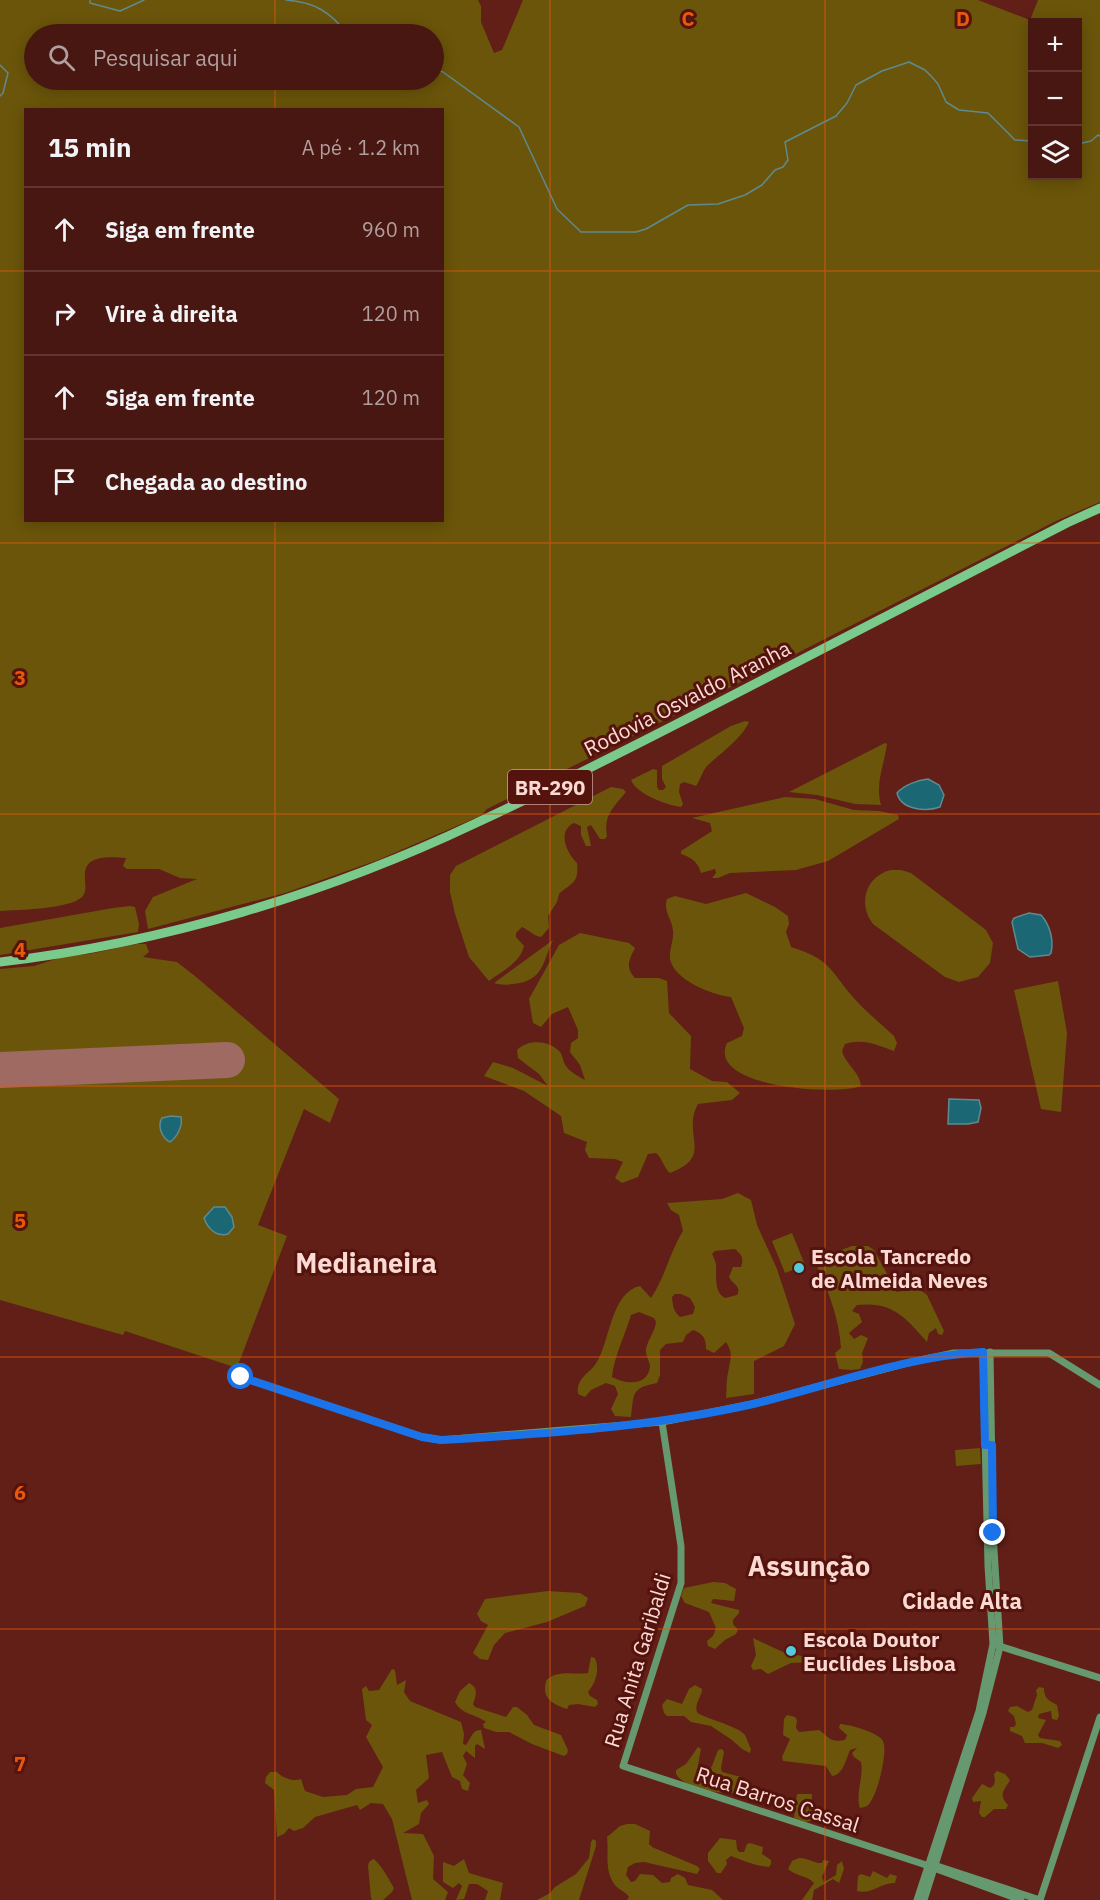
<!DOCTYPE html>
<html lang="pt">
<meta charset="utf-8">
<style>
body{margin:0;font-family:"IBM Plex Sans",sans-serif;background:#50201a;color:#f1f3f6}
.controls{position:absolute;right:18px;top:18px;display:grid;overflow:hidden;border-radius:0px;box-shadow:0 3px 15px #0003}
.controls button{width:54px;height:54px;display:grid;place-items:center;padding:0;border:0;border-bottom:2px solid #613631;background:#491711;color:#f1f3f6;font:30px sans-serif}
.stop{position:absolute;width:18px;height:18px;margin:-14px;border:4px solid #1a73e8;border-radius:50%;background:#fff}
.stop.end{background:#1a73e8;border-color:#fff;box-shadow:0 2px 6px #0008}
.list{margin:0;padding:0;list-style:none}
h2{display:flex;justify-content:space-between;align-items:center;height:78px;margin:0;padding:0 24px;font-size:26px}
h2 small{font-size:20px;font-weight:400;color:#b19f9f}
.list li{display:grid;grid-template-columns:39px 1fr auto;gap:18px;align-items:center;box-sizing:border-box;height:84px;padding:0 24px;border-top:2px solid #613631}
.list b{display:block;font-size:22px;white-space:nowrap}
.list em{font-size:20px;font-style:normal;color:#b19f9f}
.icon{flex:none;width:33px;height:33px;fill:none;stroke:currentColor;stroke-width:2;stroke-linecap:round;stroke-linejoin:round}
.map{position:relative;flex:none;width:1100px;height:1900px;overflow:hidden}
.search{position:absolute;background:#491711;box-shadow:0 3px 15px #0003;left:24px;top:24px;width:420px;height:66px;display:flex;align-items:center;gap:15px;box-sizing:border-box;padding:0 21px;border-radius:33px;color:#b19f9f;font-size:22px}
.panel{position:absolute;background:#491711;box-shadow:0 3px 15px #0003;left:24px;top:108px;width:420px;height:414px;border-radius:0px}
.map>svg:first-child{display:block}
</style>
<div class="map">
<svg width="1100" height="1900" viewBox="0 0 1100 1900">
<rect width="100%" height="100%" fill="#611f17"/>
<g fill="#6b550a" fill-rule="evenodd">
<path d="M0,0h478l3,6v16l13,31 8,-3 21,-50h455l52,20 8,-20h62v502l-44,19 -349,178 -220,110 -7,7 -102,44 -93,33 -137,36 -3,-18 8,-14 44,-18 -17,-1 -21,-9h-32l-4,-3 3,-8c-17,-1 -44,-4 -41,21 0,6 2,13 -3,18 -12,12 -64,13 -82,14zM1032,22h46v154h-46zM34,34h400v46h-400zM26,110h416v410h-416z"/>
<path d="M745,721l4,1c-7,16 -28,31 -41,43 -6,6 -7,14 -12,21l-12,-4 -4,2 -1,8 4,12 -2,3c-14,-2 -45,-13 -50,-27l22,-11 4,1v17l2,3h4l3,-3 -4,-8v-13l69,-40z"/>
<path d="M885,743l2,1c-3,22 -12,39 -6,61l-26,-1 -38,-9 -28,-3z"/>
<path d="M611,787l12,2 3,3c-12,15 -23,23 -19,44l-2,3h-5l-9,-14 -4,2 4,19h-5l-5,-11v-9l-7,-3c-17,8 -8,29 3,40 2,21 -5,19 -18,31l-2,8 -9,14 1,12 -8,9c-7,-1 -12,-7 -19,-10l-6,6v4l8,9c-4,17 -22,25 -35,35l-20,-24 -14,-43 -5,-22v-17l6,-9z"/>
<path d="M785,797l30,2 39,11 25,1 19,4 1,4 -71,42 -32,9 -66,3 -12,5h-6l4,-5 -1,-4 -14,4c-3,-11 -10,-16 -20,-19v-3l31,-20 -2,-8 -18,-5z"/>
<path d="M891,870h10l10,3 75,57 7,13 -3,20 -12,14 -19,5 -14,-5 -72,-53c-16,-21 -7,-48 18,-54z"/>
<path d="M746,893l29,14 13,9 1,8 -3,8 5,15c39,12 38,22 61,49 13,15 28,27 42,40l3,7 -3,8c-16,-6 -32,-13 -49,-7l-3,7c4,14 18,21 19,35 -24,10 -155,2 -134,-43l15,-7 2,-8 -13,-31c-19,-2 -57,-17 -61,-38 -1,-10 4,-19 3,-28 -1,-13 -10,-19 -6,-32l8,-3 31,8z"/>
<path d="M130,906l5,1 4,17 -1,8 -138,23v-27l113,-20z"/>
<path d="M580,933l49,10 6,5c-6,12 -10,19 0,30h24l8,3 2,32 22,23 -1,33 22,12 15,1 13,11 -8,7 -34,4c-17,31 17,52 -28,69 -7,-6 -7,-14 -14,-20l-8,1 -10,23 -16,6 -7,-5 8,-16 -8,-3 -26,-1 -4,-8 2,-8 -23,-9 -3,-17 -37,-25 -40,-15 9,-14 20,6 35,18 -9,-12 -21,-16 -1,-8c11,-11 32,-10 43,2 3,4 3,10 6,14 3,5 13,11 19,14l-5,-15 -10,-13 1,-9 7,-5v-8l-10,-23 -16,7 -11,13 -8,-4 -4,-24 30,-54z"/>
<path d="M553,940c-11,23 -9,41 -40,44 -6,1 -13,1 -19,-1z"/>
<path d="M137,944h9l3,8 -6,5 34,5 18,14 144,123 -9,24 -26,-14 -46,116 29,11 -50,132 -112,-37 -2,4 -123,-35v-331l34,-3 31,-10 24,-2z"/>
<path d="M1058,981l9,52 -6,79 -20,-3 -27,-119z"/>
<path d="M738,1193l13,7 6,25 20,44 18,55 -11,22 -30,15v33l-28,4c1,-8 0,-17 2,-25 2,-13 6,-19 -2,-31l-12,11 -8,-4c0,-10 -2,-15 -13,-19l-7,5 -3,7 -17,2 -6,6v25l-3,8c-26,5 -23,10 -26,34l-16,-1 -4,-7 7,-15 -3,-8 -9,-3 -15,7 -6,7 -7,-3c-2,-18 13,-20 20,-34 12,-22 14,-68 42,-74l11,12c14,-21 19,-46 32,-67l-4,-16 -8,-5 -4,-7 55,-4zM735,1249c7,6 9,9 6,18h-8l-4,10c3,7 13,9 8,18l-12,3c-12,-7 -8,-23 -9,-34 -1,-3 -2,-6 -4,-10l3,-3zM675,1294h6l9,4 5,9 -2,7 -13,3c-7,-6 -7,-11 -8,-20zM639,1312l15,6 2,4c-1,10 -8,17 -10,27 -1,6 4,12 4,18 -3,20 -25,17 -38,10 2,-21 13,-41 19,-62z"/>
<path d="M792,1233l13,32 -20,8 -13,-32z"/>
<path d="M852,1246h16l6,4 23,42 21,-4 9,7 17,36 -2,4 -4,-1 -2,-6 -7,5 -2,9c-21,-24 -34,-41 -70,-37l-5,6 7,3 3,8 -13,11 5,6 7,-4 7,3 -6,15 1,9 -3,7 -9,1 -12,-1 -4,-16 6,-5c-2,-31 -14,-61 -27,-88z"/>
<path d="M980,1448l1,16 -25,2 -1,-16z"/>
<path d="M713,1582l12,1 11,6 -2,12 -21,-2 -2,4 28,7v3l-6,7v4l5,6 -2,4 -11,6 -10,9 -7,-3 -1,-5 6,-5 3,-8 -7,-16 -24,-9 -4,-7 3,-8z"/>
<path d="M548,1591l32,2 8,5 -3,8 -38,16 -42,11 -11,12 -6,15 -8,-1 -7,-6 15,-28 -7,-4 -4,-7 8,-15z"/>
<path d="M753,1638l32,15 28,5 -1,4 -21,1 -23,11 -7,-5 -8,1 -2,-4 5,-11z"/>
<path d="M591,1657l4,1c5,12 1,24 -7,34l2,4 7,4 1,4 -3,3 -17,-3 -9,1 -2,4c-12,-4 -23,-9 -22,-22 1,-4 0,-6 4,-9 11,-8 26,-3 39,-5z"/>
<path d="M392,1669l3,1 2,15 9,-5 -2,12 6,9 51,21 3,12 -1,10 3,1c5,-6 6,-16 15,-15l4,19 -8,-5 -2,2v12l-9,-7 -3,5 4,8 -4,11 7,8 -2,8 -6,-2 -2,-8 -8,-4 -10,-25 -16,3 3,23 -13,12 2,13 9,-3 2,4 -8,9 -2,11 -16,9 20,1 11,22 -1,23 15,13 -3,8h-33l-20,-81 -9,-15 -12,-1 -11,7 -3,-5 -42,12 -12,11 -9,3 -5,-3 -5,6 -7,3 -3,-47 -9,-7 1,-6 4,-5h7c5,6 17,10 24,7l4,12 18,6 24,-2 9,-6 17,-2 10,-20 -17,-30 6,-12 -6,-5 -4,-31 4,-3 3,5 10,-1z"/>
<path d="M469,1683c10,5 7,12 4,21l2,3 31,10 7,-10h4l10,8 7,10 27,10 7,15 -1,4 -3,2 -32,-12 -23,-12h-13l-12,-4 -1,-4 3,-2c-10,-8 -24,-7 -31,-20l5,-11z"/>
<path d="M695,1685l7,4c0,7 -8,15 -5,23 2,5 40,13 48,23 2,4 4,10 6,14l-1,4 -8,-4 -10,-9 -21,-14 -20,-4 -7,-6h-17l-3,-3 -2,-8 5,-6 15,5 7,-15z"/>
<path d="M1039,1687l5,1c0,10 4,12 13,17l2,11 -2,4 -5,-1 -1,-8 -12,3 -1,4 8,2 -8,15 2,3 20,3 2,4 -4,3 -16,-5h-17l-3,-7 -12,-5v-4h4l2,-3 -2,-8 -6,-5 2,-4 7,-1 11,6 4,-2 5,-15 -1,-5z"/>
<path d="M787,1715l8,2 2,3 -1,8 3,4 20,-2c10,7 11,13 26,10l2,-5 -8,-7 1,-4c8,0 40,9 43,17 5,11 -5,50 -12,60 -2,5 -6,6 -11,7 -5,-16 4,-30 1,-46l-7,-5 -2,-4 5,-5 -7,2c-4,9 -7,25 -18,26l-6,-10 -43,-5 -1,-4 8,-18 -7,-4 1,-16z"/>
<path d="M698,1747l3,2 -3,16 5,6 4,1 5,-6 6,-16 4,-1 2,3 -3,16 1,4 19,5v8l-4,8c-17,1 -51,-3 -61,-19v-4l10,-6z"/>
<path d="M997,1771l8,3 5,6c-6,11 -12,14 -2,25l-2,4h-12l-9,8h-3l-3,-4 2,-12 -8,1 -1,-4 10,-14 8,4c6,-3 5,-7 4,-14z"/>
<path d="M797,1794h15l-1,16 5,1v9l-11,2 -11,-4z"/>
<path d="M627,1824h8l15,7 -1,13 3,3 45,19 3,3 -3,5 -53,-12 -9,1 -7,4 -2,8 5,7 4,-1 5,-7 13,1 9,8 8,-1 1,-4 7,-4 7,4 3,7 24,5 11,10h-96l2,-3c-4,-6 -10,-7 -14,-12 -11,-15 -6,-31 -8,-48l13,-11z"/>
<path d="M720,1838l16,2 1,9 2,3h5l3,-8 3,-1 13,4 -1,7 9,6v4l-2,3c-13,-1 -25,-6 -38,-11l-5,4 1,4 -6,9h-4l-9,-12v-8z"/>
<path d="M593,1839l3,2v5l-17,54h-42l13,-7 5,-6 21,-13 13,-16 2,-16z"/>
<path d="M799,1858c8,0 17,6 23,5l1,-3 6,1 -7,16 2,5 12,-7 1,-10 5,-4 2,8 -5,14 -6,-4 -19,11 -2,10h-10l12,-17c-7,-8 -19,-7 -26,-14l4,-8z"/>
<path d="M373,1859c6,2 17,22 21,29l-2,4 -9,8h-11l-1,-2 -3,-32 1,-4z"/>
<path d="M464,1859l5,14 34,10 -3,17h-15l3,-9 -11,-7h-8l-5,15 -8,1 6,-14 -3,-3 -6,5 -10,-6v-20l11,4z"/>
<path d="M873,1871l14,7 3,-4 7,2 -2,7c-14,-1 -23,12 -38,8l1,-15 3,-2 9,3z"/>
</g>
<g fill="#1b6773" stroke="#5e8a90" stroke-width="1.5">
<path d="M928,779l11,6 5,10 -4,12c-14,5 -39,3 -43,-14 7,-8 21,-13 31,-14z"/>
<path d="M1029,913l12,2c9,10 13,25 10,38l-2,2 -19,2 -12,-8 -6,-27 2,-4z"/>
<path d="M949,1099l30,1 2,8 -3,14 -10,2h-20z"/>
<path d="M171,1116l10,1c2,9 -4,20 -11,25 -8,-4 -13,-16 -8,-24z"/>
<path d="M214,1207h11l7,10 2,10 -6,7c-12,3 -20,-5 -24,-16z"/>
</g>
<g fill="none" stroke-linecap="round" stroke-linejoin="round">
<g stroke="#5e8a90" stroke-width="1.5">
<path d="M90,0v3l30,8 24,-11"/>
<path d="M286,0c28,2 45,12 61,34"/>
<path d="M0,65l8,8 -5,20 -3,3"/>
<path d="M434,69l9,3 76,55 38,82 24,23h55l10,-3 42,-24 30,-1 27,-9 17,-10 13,-15 8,-3 5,-7 -3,-18 51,-26 11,-13 9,-18 26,-14 27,-9 16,8 7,7 6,7 8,18 13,8 29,3 27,27 17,1"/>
<path d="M1078,144l13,-3 7,-6 2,1"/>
</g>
<path stroke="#9f6a62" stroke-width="36" d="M0,1070l227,-10"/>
<g stroke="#669970" stroke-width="7">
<path d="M241,1377l181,60 19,3 221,-18 90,-18 159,-42 43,-9h95l51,32"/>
<path d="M662,1422l19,124v37l-58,183 300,98 98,36"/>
<path d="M996,1645l104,33"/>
<path d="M931,1864l109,36"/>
<path d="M917,1900l62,-189 14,-67 -5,-78 -5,-214"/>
<path d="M924,1900l59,-187 17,-66 -7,-114 -3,-181"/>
<path d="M1040,1900l60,-183"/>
</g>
<path stroke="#7acb8b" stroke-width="9" d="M0,962c163,-19 326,-68 474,-138 78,-36 154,-75 230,-114 121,-63 242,-125 363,-187l33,-15"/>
</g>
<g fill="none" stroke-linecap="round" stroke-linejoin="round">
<path stroke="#1a73e8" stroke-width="8" d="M241,1377l181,60 19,3c104,-6 210,-13 312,-36 76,-18 152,-48 230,-52l2,93h7l1,88"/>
</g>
<path fill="none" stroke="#e8590c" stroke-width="1.5" stroke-opacity="0.55" d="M275,0v34M550,0v1900M825,0v1900M275,80v30M0,271h26M442,271h658M275,520v1380M0,543h1100M0,814h1100M0,1086h1100M0,1357h1100M0,1629h1100"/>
<g fill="#54cadd" stroke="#55130d" stroke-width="2">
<circle cx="799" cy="1268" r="6"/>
<circle cx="791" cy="1651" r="6"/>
</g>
<g text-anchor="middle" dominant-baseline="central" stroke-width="6" stroke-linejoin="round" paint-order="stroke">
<rect fill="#55130d" stroke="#ca9e98" stroke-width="1.5" x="508" y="770" width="84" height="34" rx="4.5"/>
<g font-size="20" font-weight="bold" fill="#fcdad4">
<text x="550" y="787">BR-290</text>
</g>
<g font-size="21" fill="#fcdad4" stroke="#55130d">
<text transform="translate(687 698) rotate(-27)">Rodovia Osvaldo Aranha</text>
<text transform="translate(637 1660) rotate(-73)">Rua Anita Garibaldi</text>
<text transform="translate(778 1799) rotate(18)">Rua Barros Cassal</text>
</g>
<g font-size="21" font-weight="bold" fill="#fcdad4" stroke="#55130d" text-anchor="start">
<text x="811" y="1256">Escola Tancredo<tspan x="811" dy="24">de Almeida Neves</tspan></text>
<text x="803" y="1639">Escola Doutor<tspan x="803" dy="24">Euclides Lisboa</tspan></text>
</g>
<g font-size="22" font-weight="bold" fill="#fcdad4" stroke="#55130d">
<text x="962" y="1600">Cidade Alta</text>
</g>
<g font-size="27" font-weight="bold" fill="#fcdad4" stroke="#55130d">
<text x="366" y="1262">Medianeira</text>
<text x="809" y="1565">Assunção</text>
</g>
</g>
<g font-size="20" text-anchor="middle" font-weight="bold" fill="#e8590c" stroke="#55130d" stroke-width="6" stroke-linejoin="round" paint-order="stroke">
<text x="688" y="26">C</text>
<text x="963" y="26">D</text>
<text x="20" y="685">3</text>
<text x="20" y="957">4</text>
<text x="20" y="1228">5</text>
<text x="20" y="1500">6</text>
<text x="20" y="1771">7</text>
</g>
</svg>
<div class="controls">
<button>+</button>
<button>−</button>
<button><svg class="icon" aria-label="layers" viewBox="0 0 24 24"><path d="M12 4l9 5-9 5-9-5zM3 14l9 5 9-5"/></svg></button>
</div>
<div class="stop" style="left:241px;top:1377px"></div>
<div class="stop end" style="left:993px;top:1533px"></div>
<div class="search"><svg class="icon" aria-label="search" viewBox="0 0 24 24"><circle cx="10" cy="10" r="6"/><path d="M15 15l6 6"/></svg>Pesquisar aqui</div>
<section class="panel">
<h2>15 min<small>A pé · 1.2 km</small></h2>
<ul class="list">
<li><svg class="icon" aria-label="ahead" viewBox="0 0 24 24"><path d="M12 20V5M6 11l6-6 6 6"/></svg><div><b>Siga em frente</b></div><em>960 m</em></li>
<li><svg class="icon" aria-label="right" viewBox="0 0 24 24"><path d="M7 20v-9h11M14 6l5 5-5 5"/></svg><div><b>Vire à direita</b></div><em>120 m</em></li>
<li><svg class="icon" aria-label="ahead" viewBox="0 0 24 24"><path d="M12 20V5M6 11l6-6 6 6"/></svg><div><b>Siga em frente</b></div><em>120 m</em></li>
<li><svg class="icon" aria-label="arrive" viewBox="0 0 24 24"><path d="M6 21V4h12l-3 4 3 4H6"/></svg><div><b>Chegada ao destino</b></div></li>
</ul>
</section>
</div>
